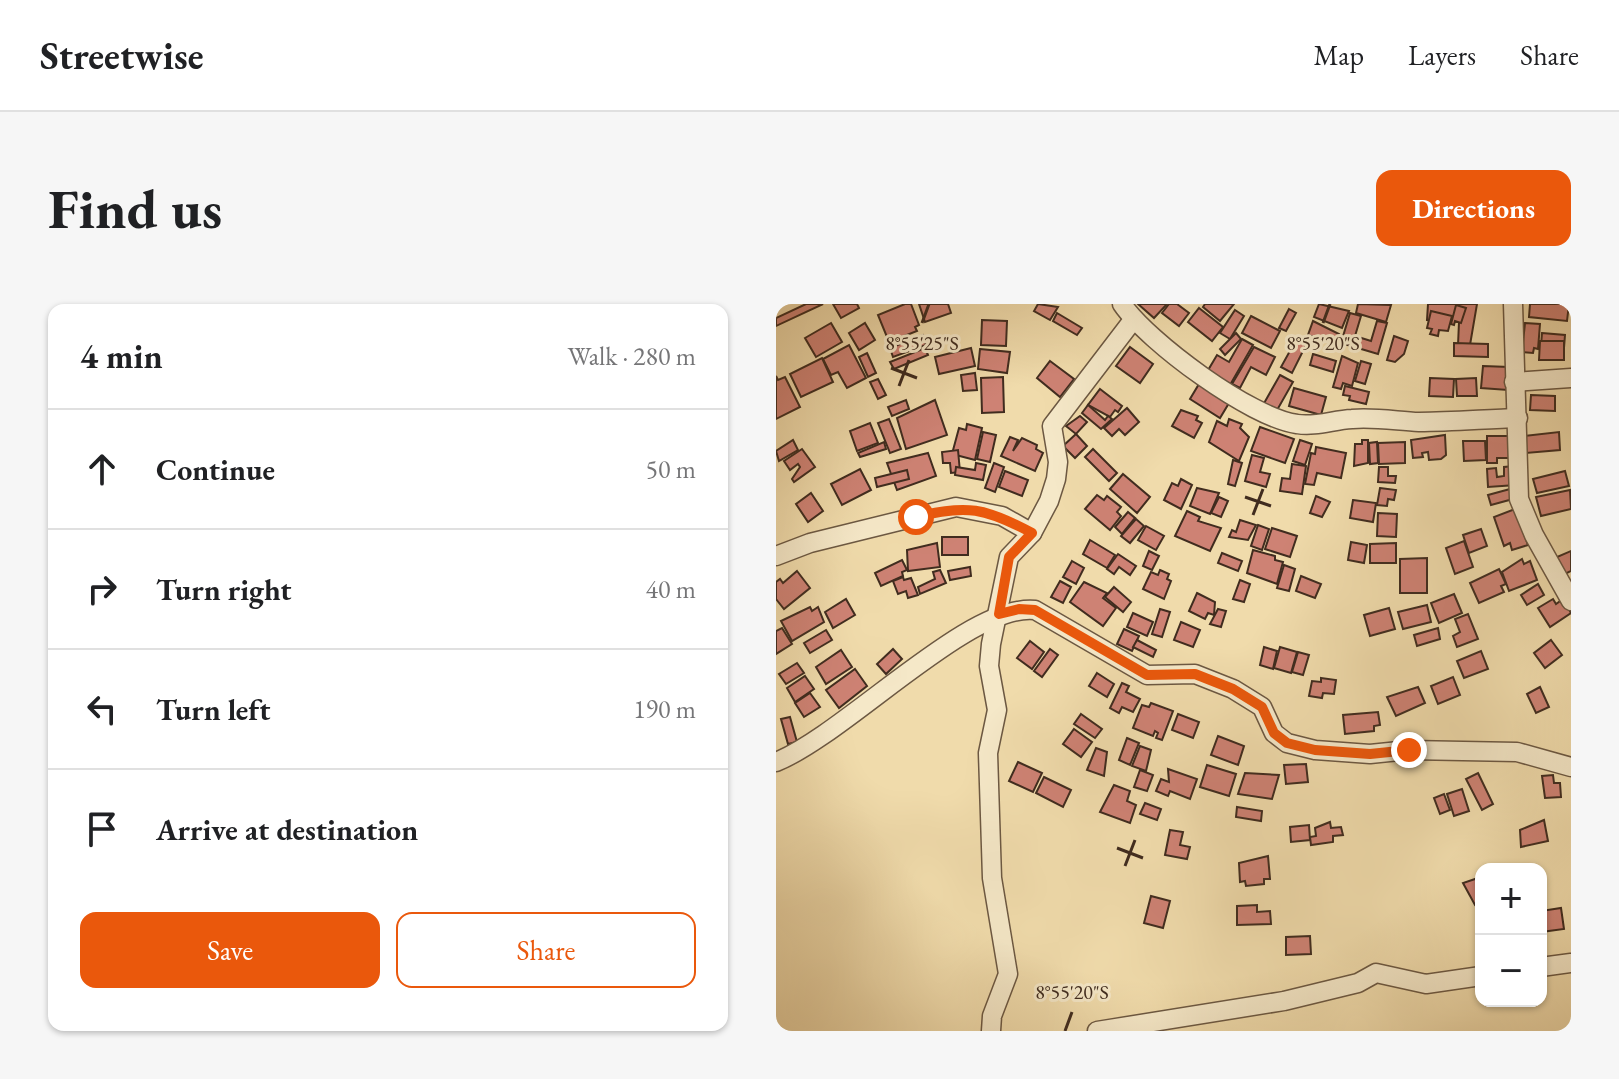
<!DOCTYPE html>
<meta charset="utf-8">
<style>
body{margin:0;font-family:"EB Garamond",serif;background:#f6f6f6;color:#202124}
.controls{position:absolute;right:24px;bottom:24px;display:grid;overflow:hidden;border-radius:16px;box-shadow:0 2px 6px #0004}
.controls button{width:72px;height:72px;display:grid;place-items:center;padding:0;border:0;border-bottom:2px solid #e0e0e0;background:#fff;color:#202124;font:40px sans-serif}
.stop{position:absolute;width:24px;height:24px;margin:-18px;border:6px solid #ea580c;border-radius:50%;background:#fff}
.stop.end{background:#ea580c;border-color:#fff;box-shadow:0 2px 8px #0008}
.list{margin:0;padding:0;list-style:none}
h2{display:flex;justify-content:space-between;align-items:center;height:104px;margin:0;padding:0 32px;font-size:34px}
h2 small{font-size:26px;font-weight:400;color:#757577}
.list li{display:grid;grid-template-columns:52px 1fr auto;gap:24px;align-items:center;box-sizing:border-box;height:120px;padding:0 32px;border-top:2px solid #e0e0e0}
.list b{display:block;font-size:30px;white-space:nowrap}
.list em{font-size:26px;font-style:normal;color:#757577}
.actions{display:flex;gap:16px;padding:24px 32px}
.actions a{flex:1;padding:18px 0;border:2px solid #ea580c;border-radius:16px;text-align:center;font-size:28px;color:#ea580c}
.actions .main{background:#ea580c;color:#fff}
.icon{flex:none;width:44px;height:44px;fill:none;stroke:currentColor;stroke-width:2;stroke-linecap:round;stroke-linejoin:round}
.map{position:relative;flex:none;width:795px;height:727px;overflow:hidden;border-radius:16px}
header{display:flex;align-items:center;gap:48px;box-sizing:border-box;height:112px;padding:0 40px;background:#fff;border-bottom:2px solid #e0e0e0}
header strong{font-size:38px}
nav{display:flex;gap:44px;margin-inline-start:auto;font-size:28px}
.intro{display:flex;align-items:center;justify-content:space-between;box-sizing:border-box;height:192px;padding:0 48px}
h1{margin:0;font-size:56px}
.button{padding:20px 36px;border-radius:16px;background:#ea580c;color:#fff;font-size:28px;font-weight:700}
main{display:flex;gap:48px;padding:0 48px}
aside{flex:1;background:#fff;border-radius:16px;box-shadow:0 2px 6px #0004}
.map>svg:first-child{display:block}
</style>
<header>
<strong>Streetwise</strong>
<nav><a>Map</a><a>Layers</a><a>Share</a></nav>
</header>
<div class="intro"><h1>Find us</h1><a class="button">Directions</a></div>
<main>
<aside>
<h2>4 min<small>Walk · 280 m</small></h2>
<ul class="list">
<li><svg class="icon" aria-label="ahead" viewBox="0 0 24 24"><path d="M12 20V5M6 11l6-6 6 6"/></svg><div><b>Continue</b></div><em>50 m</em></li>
<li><svg class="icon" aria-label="right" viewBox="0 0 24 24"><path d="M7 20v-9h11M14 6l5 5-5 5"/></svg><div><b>Turn right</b></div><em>40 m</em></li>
<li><svg class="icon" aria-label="left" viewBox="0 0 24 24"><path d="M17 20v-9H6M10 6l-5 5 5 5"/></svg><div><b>Turn left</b></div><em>190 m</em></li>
<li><svg class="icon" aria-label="arrive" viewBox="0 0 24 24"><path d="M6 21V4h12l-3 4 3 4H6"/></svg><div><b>Arrive at destination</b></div></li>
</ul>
<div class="actions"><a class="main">Save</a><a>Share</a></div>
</aside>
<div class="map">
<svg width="795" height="727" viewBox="0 0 795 727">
<rect width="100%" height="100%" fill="#f0dbab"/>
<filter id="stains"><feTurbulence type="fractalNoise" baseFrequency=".0025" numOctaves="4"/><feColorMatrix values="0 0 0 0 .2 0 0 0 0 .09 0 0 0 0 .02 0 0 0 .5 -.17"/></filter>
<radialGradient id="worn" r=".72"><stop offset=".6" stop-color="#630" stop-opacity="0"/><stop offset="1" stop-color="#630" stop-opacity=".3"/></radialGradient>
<g fill="#ce8274" stroke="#402c1f" stroke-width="2">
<path d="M30,0h17l-47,22v-8z"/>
<path d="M57,0h24l2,4 -18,10z"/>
<path d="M129,0h6l8,21 -4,2 2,4 -28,11 -11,-27z"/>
<path d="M143,0h29l3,9 -26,9z"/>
<path d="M262,0l20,3 -8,13 -16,-9z"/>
<path d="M362,0h29l-13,14z"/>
<path d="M393,0h8l12,9 -10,13 -17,-13z"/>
<path d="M429,0h29l-14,17 -17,-14z"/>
<path d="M543,0l30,7 -7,17 -28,-11z"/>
<path d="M582,0l33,1 -5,17 -30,-9z"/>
<path d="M652,0h49l-7,41h-12l1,-23 -32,-2z"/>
<path d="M754,0h39l-2,17 -38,-4z"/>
<path d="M680,1l10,3 -5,15 -6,-2 -1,4 -3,-1z"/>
<path d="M423,4l24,19 -11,14 -24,-19z"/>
<path d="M513,5l7,4 -10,18 -7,-3z"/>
<path d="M459,6l9,6 -14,23 -10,-6z"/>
<path d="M655,7l21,5 -4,15 -9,-1 -1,6 -8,-2 2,-5 -5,-1z"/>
<path d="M281,9l25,15 -5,7 -24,-14z"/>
<path d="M574,9l11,3 -6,20 16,5 6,-20 10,2 -9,31 -37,-11z"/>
<path d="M475,12l29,15 -9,17 -29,-15z"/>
<path d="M206,16l25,1 -1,25 -25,-1z"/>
<path d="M537,17l26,13 -3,11 -28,-10z"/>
<path d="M55,19l11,19 -26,15 -11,-19z"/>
<path d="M89,19l10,17 -16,10 -10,-17z"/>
<path d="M749,19l15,1 -2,25 -4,-1 -1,5 -11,-1z"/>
<path d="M460,29l5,6 -16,16 -5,-6z"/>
<path d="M766,29l23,2 -1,13 -23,-2z"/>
<path d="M147,31l3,10 -33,12 -3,-9z"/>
<path d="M618,32l14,5 -4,13 -9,8 -8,-2z"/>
<path d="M466,35l11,6 -23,40 -23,-13 10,-17 12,7z"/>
<path d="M520,36l10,5 -14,28 -11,-6z"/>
<path d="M764,37h24v19h-25z"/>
<path d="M678,39l34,1v13l-34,-1z"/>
<path d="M73,41l17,33 -19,10 -9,-16 -7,3 -8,-16z"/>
<path d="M354,43l23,17 -13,19 -24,-17z"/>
<path d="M478,43l21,10 -9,18 -15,-8 -11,21 -8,-4z"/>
<path d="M149,44l3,7 -34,14 -4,-7z"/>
<path d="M195,44l4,18 -36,8 -4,-17z"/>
<path d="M204,45l30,3 -3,21 -29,-4z"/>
<path d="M91,49l9,20 -8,4 -9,-20z"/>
<path d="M537,50l23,7 -3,11 -23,-7z"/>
<path d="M566,52l16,7 -6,23 -9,-3 -2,6 -8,-2z"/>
<path d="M46,54l11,24 -32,15 -11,-23z"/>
<path d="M274,57l24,18 -14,18 -23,-19z"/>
<path d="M585,57l10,3 -6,20 -10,-3z"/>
<path d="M707,62l26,1 -1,23 -27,-2z"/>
<path d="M199,69l2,17 -14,1 -2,-16z"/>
<path d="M504,71l13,7 -17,30 -13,-7z"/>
<path d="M0,72l2,4 7,-3 15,30 -24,12z"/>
<path d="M227,73l1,35 -22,1 -1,-35z"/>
<path d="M654,74l24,1 -1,18 -24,-1z"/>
<path d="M700,74l1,18h-20l-1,-17z"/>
<path d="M102,75l8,16 -8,4 -8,-17z"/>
<path d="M423,80l30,19 -9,15 -30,-19z"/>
<path d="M569,82l24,6 -3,12 -17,-4 1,-4 -7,-1z"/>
<path d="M518,84l32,9 -5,18 -32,-9z"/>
<path d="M324,85l22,17 -4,6 -3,-2 -5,7 -22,-12z"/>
<path d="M755,91l24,1v15l-25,-1z"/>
<path d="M130,96l3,9 -17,7 -4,-9z"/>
<path d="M159,96l12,35 -41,14 -9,-31z"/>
<path d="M312,101l17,15 3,-4 4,3 -11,10 -19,-16z"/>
<path d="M351,104l12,14 -14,13 -6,-6 -7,7 -8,-8z"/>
<path d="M405,106l17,6 -2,4 6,3 -8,15 -22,-12z"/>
<path d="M304,112l7,6 -11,12 -10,-8z"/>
<path d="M113,115l12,30 -11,4 -12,-30z"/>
<path d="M453,115l13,5 -2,4 9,9 -10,24 -30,-19 8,-21 10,5z"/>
<path d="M94,119l8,20 -21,8 -7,-20z"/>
<path d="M191,120l15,4 -7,32 -23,-6 7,-26 7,2z"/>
<path d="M484,123l34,12 -9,24 -34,-12z"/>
<path d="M207,128l13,3 -6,27 -13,-3z"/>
<path d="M783,128l1,18 -34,3 -2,-17z"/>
<path d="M300,130l11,12 -12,12 -12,-12z"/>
<path d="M669,131l1,20 -5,4 -12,1 -1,-8 -6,1 1,4 -10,1 -2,-18z"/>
<path d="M711,132h23v22h-13v5h-10z"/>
<path d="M234,133l8,3 -5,11 9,-13 15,7 -1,4 7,4 -8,18 -34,-15z"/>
<path d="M17,136l5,10 -19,11 -3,-10z"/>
<path d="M524,136l12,4 -7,21 -12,-4z"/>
<path d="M586,136h6v23l-14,3 1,-22h7z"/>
<path d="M687,137h22l1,19 -22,1z"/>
<path d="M108,138l2,7 -26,8 -2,-4z"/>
<path d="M601,138l1,21 -8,1 -1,-21z"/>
<path d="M629,138v21l-26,1 -1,-21z"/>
<path d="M540,143l30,6 -5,25 -24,-5 -3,12 -9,-1 6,-31 4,1z"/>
<path d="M26,145l13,18 -21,15 -2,-3 8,-12 -2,-3 -8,6 -6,-9z"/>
<path d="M317,145l24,24 -8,8 -24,-24z"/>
<path d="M182,146l2,22 -9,1 -1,-10h-7l-1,-11z"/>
<path d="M152,149l8,23 -39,14 -10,-27z"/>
<path d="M476,151l12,3 -4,14 10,2 -4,13 -21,-6z"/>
<path d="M457,156l9,3 -7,23 -7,-2z"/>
<path d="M200,159l10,2 -3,15 -28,-5 1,-8 19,3z"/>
<path d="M218,159l10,4 -9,25 -10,-4z"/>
<path d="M516,160l14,2 -4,28 -22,-3 2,-13 8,1z"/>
<path d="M738,162l2,19 -28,2 -1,-18 9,-1 1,9 7,-1v-9z"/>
<path d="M603,163h9v9h8l-1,7 -17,-1z"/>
<path d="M84,165l11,21 -29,15 -11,-21z"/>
<path d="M131,166l2,9 -32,8 -2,-9z"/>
<path d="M229,167l23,9 -6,16 -23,-9z"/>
<path d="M789,167l4,15 -32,7 -4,-14z"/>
<path d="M347,170l27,23 -13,16 -27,-24z"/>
<path d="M405,175l11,6 -11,24 -17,-9 8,-17 6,3z"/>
<path d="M421,184l22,5 -9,21 -20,-8z"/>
<path d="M604,184l16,2 -2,10 -6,-1 -1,7 -10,-1z"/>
<path d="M734,185l3,10 -22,6 -3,-10z"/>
<path d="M794,186l1,19 -30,7 -5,-19z"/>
<path d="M35,189l12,18 -15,11 -12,-18z"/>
<path d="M321,191l7,5 3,-4 14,11 -4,5 4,4 -11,14 -25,-21z"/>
<path d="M540,192l14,6 -8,15 -12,-4z"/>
<path d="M443,193l9,4 -7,16 -10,-4z"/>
<path d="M577,196l23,3 -3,19 -23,-4z"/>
<path d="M739,205l13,36 -16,5 -2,-7 -6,3 -10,-29z"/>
<path d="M411,207l13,6 -2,4 23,7 -11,23 -35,-15z"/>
<path d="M352,208l7,6 -13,16 -7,-7z"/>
<path d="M602,209l19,1 -1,23 -19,-1z"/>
<path d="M360,215l8,7 -14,17 -9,-7z"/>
<path d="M464,216l16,5 -8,15 -19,-3 3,-7 4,2z"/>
<path d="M482,221l11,4 -7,21 -11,-4z"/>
<path d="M370,222l18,10 -8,14 -18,-10z"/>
<path d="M496,224l25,8 -7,21 -25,-8z"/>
<path d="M705,225l6,17 -18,7 -6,-18z"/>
<rect x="166" y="233" width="26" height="18"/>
<path d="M314,236l25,15 -8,13 -24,-14z"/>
<path d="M688,237l9,26 -18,7 -9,-26z"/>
<path d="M575,238l16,3 -3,18 -16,-3z"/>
<path d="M161,239l3,24 -32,4 -1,-21z"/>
<path d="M620,239v20h-26v-19z"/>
<path d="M477,246l22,6v4l8,2 -6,22 -30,-11z"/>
<path d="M373,247l10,5 -7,14 -9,-4z"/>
<path d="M795,247v20l-6,3 -8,-17z"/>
<path d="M446,249l20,8 -4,10 -20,-8z"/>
<path d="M342,250l18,12 -6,9 -11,-8 -5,7 -7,-5z"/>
<path d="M651,254v35h-27v-34z"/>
<path d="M746,255l2,5 6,-3 7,19 -28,11 -7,-19z"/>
<path d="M126,256l5,10 -5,2 1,4 -22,10 -6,-13z"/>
<path d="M296,257l12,7 -8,16 -13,-7z"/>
<path d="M508,261l11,4 -6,22 -12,-3z"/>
<path d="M194,263l1,9 -21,4 -2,-9z"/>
<path d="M723,265l7,15 -5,2 3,6 -25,11 -9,-20z"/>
<path d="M164,266l6,13 -26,11 -2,-7 17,-8 -2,-7z"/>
<path d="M384,266l9,4 -2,5 4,2 -7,18 -21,-10 8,-17 7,3z"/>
<path d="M21,267l13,17 -26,21 -8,-10v-17l4,-3 3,4z"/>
<path d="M525,272l20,8 -6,14 -19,-7z"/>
<path d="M127,273l1,3 7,-2 7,17 -10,3 -2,-7 -8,3 -5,-13z"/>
<path d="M464,276l10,4 -6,18 -11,-3z"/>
<path d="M284,277l11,6 -8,16 -12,-6z"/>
<path d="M308,278l23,11 -4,5 13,10 -13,18 -33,-24z"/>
<path d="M762,280l6,11 -17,10 -6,-10z"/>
<path d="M338,283l17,15 -8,10 -18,-15z"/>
<path d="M421,289l18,9 -1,13 -6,-2 -3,6 -16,-8z"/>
<path d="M678,290l8,19 -23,10 -8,-20z"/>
<path d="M70,295l9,16 -22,13 -8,-16z"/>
<path d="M777,295l3,5 7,-5 8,14 -21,14 -12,-19z"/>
<path d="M651,301l4,17 -28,7 -5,-17z"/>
<path d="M34,303l2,4 6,-4 6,15 -32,19 -11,-20z"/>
<path d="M613,304l6,21 -25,7 -6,-21z"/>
<path d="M384,305l10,3 -8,25 -10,-3z"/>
<path d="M442,305l8,2 -5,16 -11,-3z"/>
<path d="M357,309l20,9 -6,14 -20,-9z"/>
<path d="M692,310l10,25 -21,8 -4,-11 7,-4 -5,-13z"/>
<path d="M405,318l19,8 -7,17 -19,-7z"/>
<path d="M6,324l10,16 -16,10v-23z"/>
<path d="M662,324l2,11 -23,7 -3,-11z"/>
<path d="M348,325l15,7 -7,15 -15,-7z"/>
<path d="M50,326l6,10 -22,13 -6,-10z"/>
<path d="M361,336l19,10 -3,7 -20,-10z"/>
<path d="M775,336l11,15 -17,13 -11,-15z"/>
<path d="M254,337l14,11 -12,17 -15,-11z"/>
<path d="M488,343l13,4 -4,18 -13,-4z"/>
<path d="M504,343l17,5 -6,21 -17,-5z"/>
<path d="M117,345l9,10 -16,15 -9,-10z"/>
<path d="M274,345l8,6 -16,22 -8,-6z"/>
<path d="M65,346l11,17 -26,17 -10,-17z"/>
<path d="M705,347l7,18 -24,9 -7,-17z"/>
<path d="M522,348l11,3 -6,20 -11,-3z"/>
<path d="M21,359l7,10 -18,11 -7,-10z"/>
<path d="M79,365l12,17 -28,22 -13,-18z"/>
<path d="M321,369l17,11 -7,13 -18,-11z"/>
<path d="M29,372l9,13 -19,13 -8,-14z"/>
<path d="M677,373l7,18 -22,9 -7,-18z"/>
<path d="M545,374l15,2 -2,14 -11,-1 -1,5 -13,-2 3,-15 9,1z"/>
<path d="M346,379l7,3 -3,6 14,7 -7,13 -11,-5 -3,6 -9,-5z"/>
<path d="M642,383l7,16 -29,13 -9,-19z"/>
<path d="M764,383l9,20 -13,6 -9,-19z"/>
<path d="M34,389l10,14 -16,10 -9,-14z"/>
<path d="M375,399l22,8 -11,29 -6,-2 2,-5 -3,-2 -2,5 -20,-8 9,-23 7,2z"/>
<path d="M602,408l2,13 -6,1v5l-29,3 -2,-19z"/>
<path d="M305,410l21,15 -7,9 -21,-14z"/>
<path d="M402,410l21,8 -6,16 -21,-8z"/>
<path d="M14,413l7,25 -9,2 -7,-25z"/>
<path d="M298,425l18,13 -11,15 -18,-13z"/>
<path d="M442,432l26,10 -6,19 -27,-10z"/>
<path d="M351,434l12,5 -9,22 -11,-5z"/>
<path d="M364,442l11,4 -5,21 -14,-5z"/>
<path d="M320,444l11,4 -3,24 -17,-6z"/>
<path d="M242,458l24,11 -9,19 -24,-11z"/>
<path d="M530,460l2,18 -22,2 -2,-19z"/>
<path d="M431,461l29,9 -7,22 -29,-9z"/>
<path d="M392,465l29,10 -7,20 -20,-8 -2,5 -12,-5 5,-12 8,3z"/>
<path d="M364,466l13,5 -6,16 -13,-4z"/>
<path d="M469,469l34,2 -7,24 -34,-5z"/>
<path d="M702,469l15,31 -11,6 -16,-31z"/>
<path d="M777,471l1,8h6l1,14 -16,1 -3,-22z"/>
<path d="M268,473l27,13 -8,17 -27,-14z"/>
<path d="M338,481l16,6 -3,10 9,4 -6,18 -30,-11z"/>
<path d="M686,485l7,22 -15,5 -7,-22z"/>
<path d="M668,490l6,16 -10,4 -6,-16z"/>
<path d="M369,499l16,6 -4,11 -17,-6z"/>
<path d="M461,503l25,4 -1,10 -25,-4z"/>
<path d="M768,516l4,21 -27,6 -1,-17z"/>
<path d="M554,518l1,6 10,-1 2,8 -10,1v6l-22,3 -1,-8 6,-1 -1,-8z"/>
<path d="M533,521l1,15 -19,2 -1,-15z"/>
<path d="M394,526l13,2 -3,13 10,2 -3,12 -22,-4z"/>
<path d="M492,552l2,23h-6v5l-18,2 -1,-5 -5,1 -1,-19z"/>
<path d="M705,573v25l-6,3 -12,-22z"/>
<path d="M375,592l19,5 -7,27 -19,-5z"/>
<path d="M481,601v7l13,-1 1,13 -34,1v-19z"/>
<path d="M785,604l3,21 -23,3v-21z"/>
<path d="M534,632l1,18 -25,1v-18z"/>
</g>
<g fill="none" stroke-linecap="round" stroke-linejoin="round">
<defs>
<g id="minor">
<path d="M346,0c26,38 129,114 175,120 19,3 36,-4 55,-5 22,-2 45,2 67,3 33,0 66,-3 99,-4"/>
<path d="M737,0l6,195 15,36 37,66"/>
<path d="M738,78l57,-4"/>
<path d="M0,252l34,-13 146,-36 46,9 30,17"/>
<path d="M0,458c71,-29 193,-159 259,-152l112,65 48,-1 38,15 29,18 12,26 13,10 28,7 55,4 39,-4 108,2 54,15"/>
<path d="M765,663l30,-4"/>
<path d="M215,727l1,-15 16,-42 -16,-96 -4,-125 9,-43 -8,-44 2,-22 18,-87 23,-24 17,-32 7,-22 2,-17 -6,-36 81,-106"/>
<path d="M321,727l187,-30 74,-18 18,-10 50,11 55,-8"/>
</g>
</defs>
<use href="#minor" stroke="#6c5842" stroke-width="21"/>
<use href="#minor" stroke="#f5e8c8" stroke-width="18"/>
</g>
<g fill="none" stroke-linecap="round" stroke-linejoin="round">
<path stroke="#ea580c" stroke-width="10" d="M140,213c50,-13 70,-9 116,16l-23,24 -10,57 20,-5 16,1 112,65 48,-1 38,15 29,18 12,26 13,10 28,7 55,4 39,-4"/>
</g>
<path fill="none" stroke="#402c1f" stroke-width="3" d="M146,19l7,-19M547,19l7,-19M115,64l26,10M123,82l10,-26M469,193l26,9M477,211l10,-26M341,544l26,10M349,562l10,-26M289,727l7,-19"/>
<g font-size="20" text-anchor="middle" fill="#402c1f" stroke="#f5e8c8" stroke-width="6" stroke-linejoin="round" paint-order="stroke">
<text x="146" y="46">8°55'25"S</text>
<text x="547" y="46">8°55'20"S</text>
<text x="296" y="695">8°55'20"S</text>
</g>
<rect width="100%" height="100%" filter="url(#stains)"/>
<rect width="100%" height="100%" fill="url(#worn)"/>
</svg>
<div class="controls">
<button>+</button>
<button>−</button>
</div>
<div class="stop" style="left:140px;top:213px"></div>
<div class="stop end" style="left:633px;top:446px"></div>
</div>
</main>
